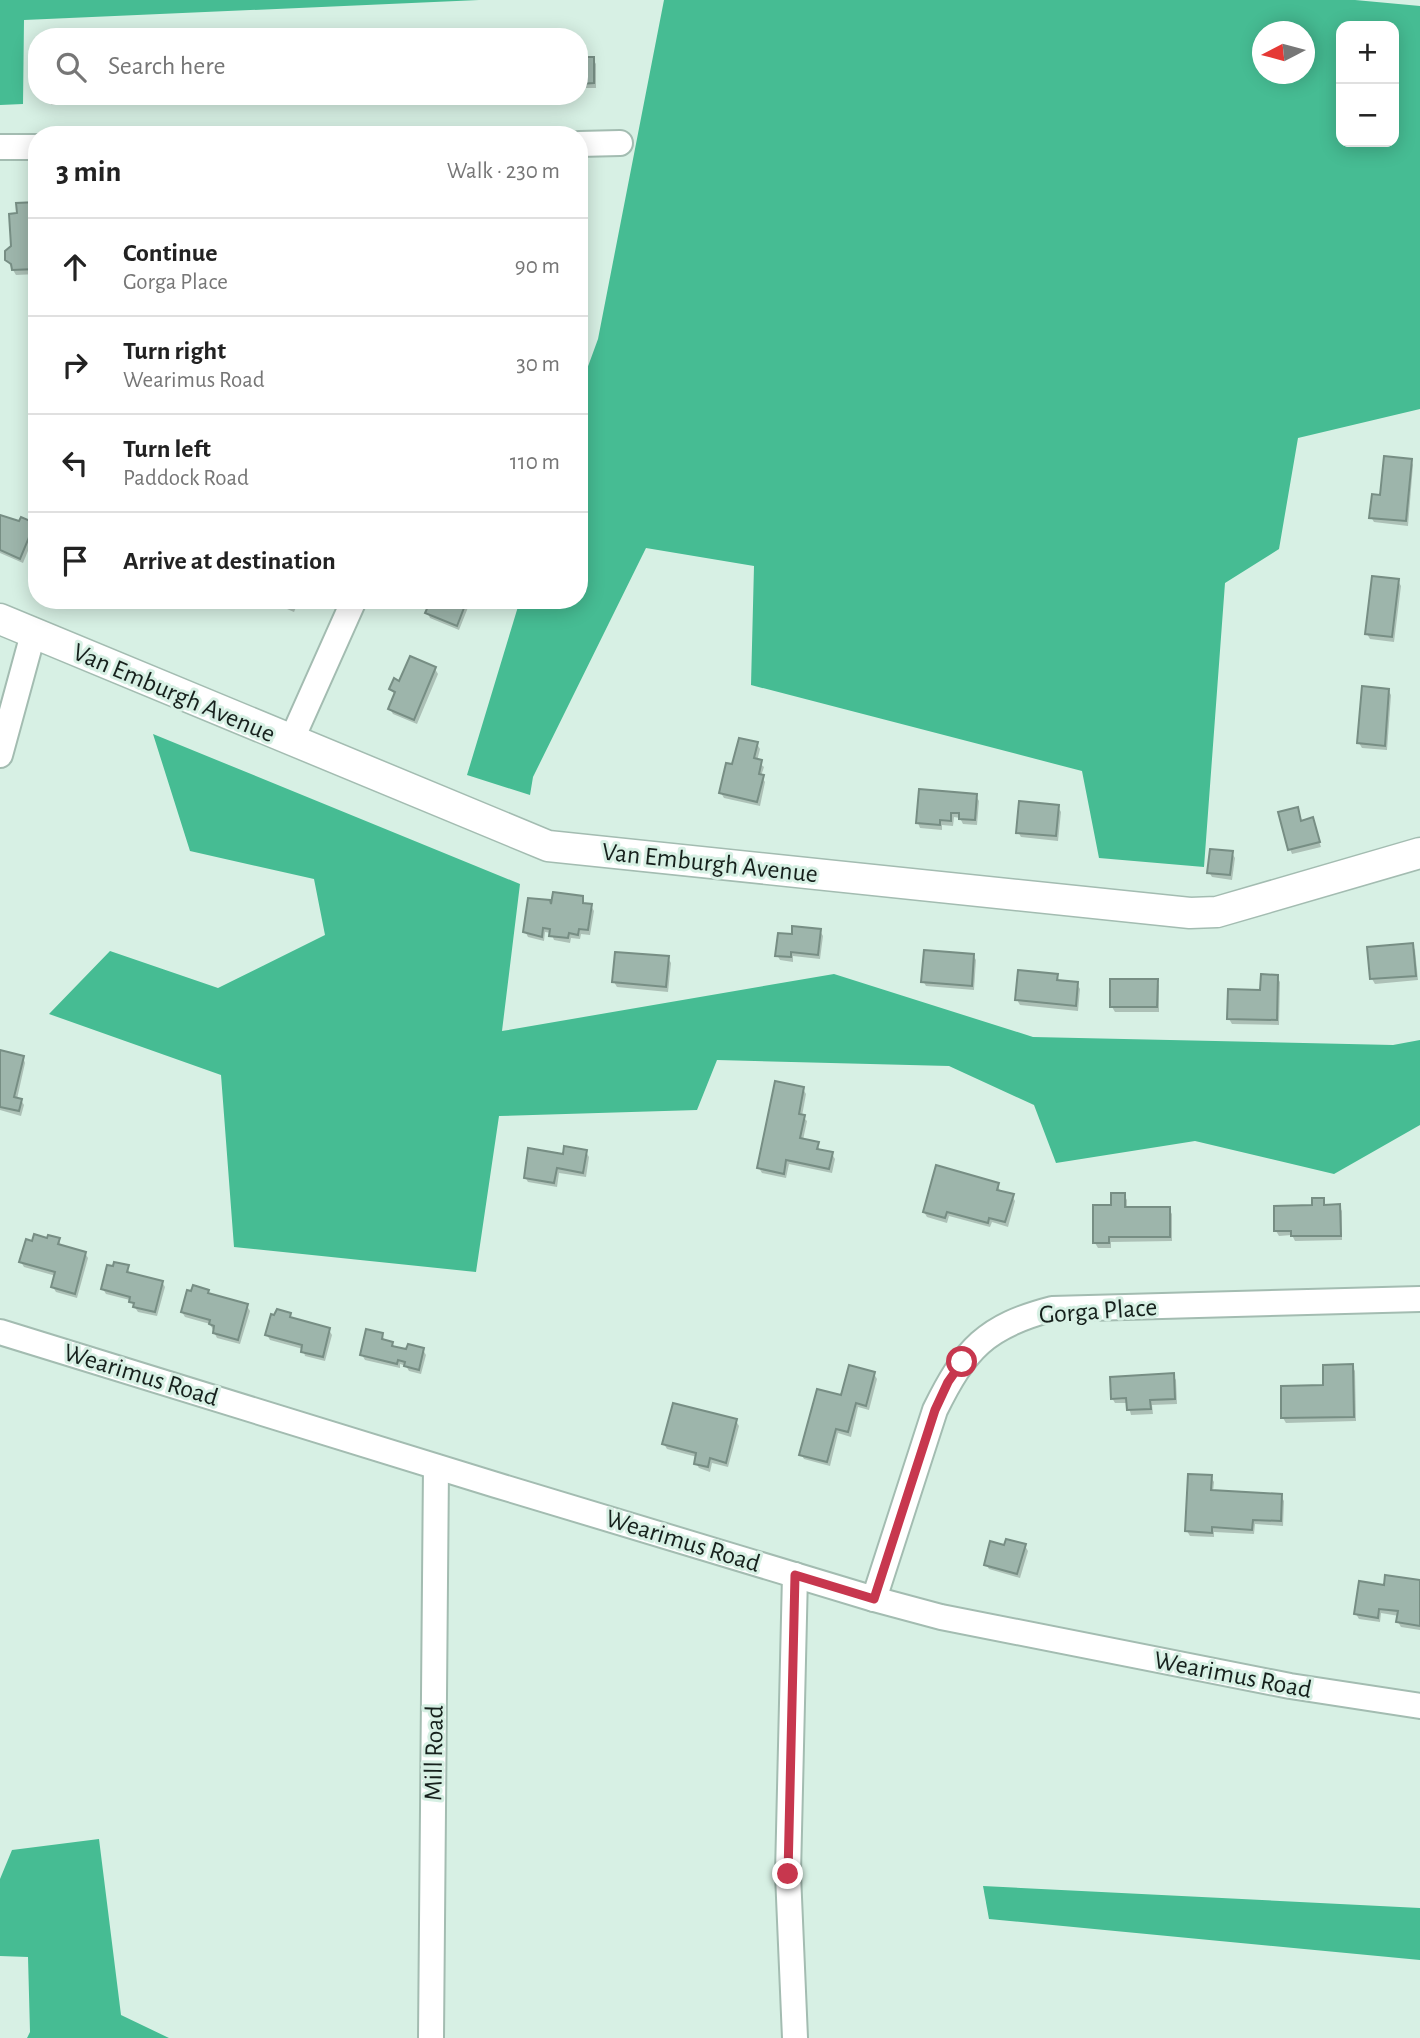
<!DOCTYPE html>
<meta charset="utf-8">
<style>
body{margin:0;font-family:"Alegreya Sans",sans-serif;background:#f6f6f6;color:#222}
.controls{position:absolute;right:21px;top:21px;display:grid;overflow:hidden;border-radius:14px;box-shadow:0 4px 18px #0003}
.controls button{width:63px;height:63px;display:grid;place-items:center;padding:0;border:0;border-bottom:2px solid #e0e0e0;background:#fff;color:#222;font:35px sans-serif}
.compass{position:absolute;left:1252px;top:21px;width:63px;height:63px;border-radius:50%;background:#fff;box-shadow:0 4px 18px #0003;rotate:264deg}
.stop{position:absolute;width:21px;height:21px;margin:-16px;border:5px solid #c7374e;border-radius:50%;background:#fff}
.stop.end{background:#c7374e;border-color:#fff;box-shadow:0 2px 7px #0008}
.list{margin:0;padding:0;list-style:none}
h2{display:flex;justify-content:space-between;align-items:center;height:91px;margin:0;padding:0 28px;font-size:30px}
h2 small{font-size:23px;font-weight:400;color:#767676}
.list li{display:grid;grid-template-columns:46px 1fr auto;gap:21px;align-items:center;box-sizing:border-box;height:98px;padding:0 28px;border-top:2px solid #e0e0e0}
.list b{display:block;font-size:26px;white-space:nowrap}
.list p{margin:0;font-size:23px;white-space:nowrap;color:#767676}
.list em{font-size:23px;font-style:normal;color:#767676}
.icon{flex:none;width:38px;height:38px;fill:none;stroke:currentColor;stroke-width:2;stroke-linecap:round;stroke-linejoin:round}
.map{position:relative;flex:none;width:1420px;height:2038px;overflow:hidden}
.search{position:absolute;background:#fff;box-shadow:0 4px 18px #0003;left:28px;top:28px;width:560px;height:77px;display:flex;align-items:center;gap:18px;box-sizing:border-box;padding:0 24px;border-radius:28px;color:#767676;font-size:26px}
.panel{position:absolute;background:#fff;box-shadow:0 4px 18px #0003;left:28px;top:126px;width:560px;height:483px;border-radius:28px}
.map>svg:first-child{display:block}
</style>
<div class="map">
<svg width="1420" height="2038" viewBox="0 0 1420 2038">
<rect width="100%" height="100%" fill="#d7f0e4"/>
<g fill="#46bc93" fill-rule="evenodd">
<path d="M0,0h479l-455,20 -1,84 -23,1z"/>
<path d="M664,0h691l65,6v403l-122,29 -19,111 -54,34 -21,284 -105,-9 -17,-87 -331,-86 3,-119 -108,-18 -113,229 -3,18 -63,-20 53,-175h59v-209l19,-52zM1341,26h53v116h-53zM1262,32h42v42h-42z"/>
<path d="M153,734l367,150 -18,147 332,-57 199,63 360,8 27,-5v85l-86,49 -139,-33 -139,22 -22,-58 -85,-39 -232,-6 -20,50 -198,6 -23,156 -242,-25 -13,-172 -172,-61 61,-63 108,37 107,-53 -11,-56 -124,-28z"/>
<path d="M99,1839l22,176 48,23h-142l3,-6 -2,-75 -28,-1v-77l12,-29z"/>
<path d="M983,1886l437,22v52l-431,-41z"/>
</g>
<g fill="#0003">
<path d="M579,59h14l3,5v24h-17z"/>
<path d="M48,96h52v6l-49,3z"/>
<path d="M306,96h27l-2,5 -10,1 -3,-6z"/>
<path d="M37,204v70l-21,1 -9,-15 5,-13 6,-32z"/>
<path d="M1411,460l2,5 -5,61 -34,-4 -3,-5z"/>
<path d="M0,517l34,7 3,5 -14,34 -23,-10z"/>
<path d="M1398,581l3,5 -7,56 -24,-3 -3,-5z"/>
<path d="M266,600h33l-5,12z"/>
<path d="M433,600h38l-12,30 -29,-12 -3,-6z"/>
<path d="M435,669l3,5 -21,50 -24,-10 -3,-5 4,-15 -3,-5 9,-6z"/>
<path d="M1388,690l3,5 -4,55 -25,-2 -3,-5z"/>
<path d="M757,744l3,5 -3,12 7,6 -3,9 4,6 -5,24 -36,-8 -3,-5z"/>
<path d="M976,796l3,5 -2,24 -14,-1 -3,-6 -6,-1 -1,9 -11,-1v5l-22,-2 -2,-5z"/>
<path d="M1058,807l3,5 -3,29 -37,-4 -3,-5z"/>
<path d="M1297,809l5,13 10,-2 9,27 -29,7 -2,-5z"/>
<path d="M1232,853l3,5 -3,22 -20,-3 -3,-5z"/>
<path d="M582,897l3,8 6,1 3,5 -4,24 -9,-1 -1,5 -9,-1 -1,5 -16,-3 -3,-7 -6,-1 -1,9 -16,-4 -3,-6 28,-23z"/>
<path d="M820,931l3,5 -3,23 -27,-3v6l-13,-2 -3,-5 16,-19z"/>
<path d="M1412,945l3,5 3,30 -43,4 -3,-5z"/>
<path d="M973,955l3,5 -2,30 -48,-4 -3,-5z"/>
<path d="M668,958l3,5 -3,29 -51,-5 -3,-5z"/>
<path d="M1057,975l2,5 18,4 3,5 -2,22 -58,-6 -3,-5z"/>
<path d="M1277,977l3,5 -1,43 -47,-1 -3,-5z"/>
<path d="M1157,981l2,5v26h-44l-3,-5z"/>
<path d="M0,1054l23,3 2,6 -8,36 4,1 3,5 -3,11 -21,-6z"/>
<path d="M803,1089l3,5 -4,22 5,5 -4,19 14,3 3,8 12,3 3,5 -3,14 -43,-9 -3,14 -24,-5 -3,-5z"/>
<path d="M586,1152l3,5 -3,20 -27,-4 -2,14 -29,-5 -3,-5 39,-21z"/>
<path d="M998,1184l2,8 12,4 3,5 -7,26 -16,-5 -2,5 -41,-11 -2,7 -20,-6 -3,-5z"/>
<path d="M1124,1195l3,5v9h42l3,5v27l-61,1v6h-13l-3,-5 18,-36z"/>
<path d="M1323,1199l3,7h13l3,5v29l-47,1 -3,-6 -13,1 -3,-5z"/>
<path d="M59,1239l2,8 24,6 3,5 -11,40 -21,-6 -3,-5 3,-11 -32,-9 -3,-5 12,-19z"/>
<path d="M127,1267l3,7 32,8 3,5 -8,29 -19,-4 -8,-12 -24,-6 -3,-5z"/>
<path d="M207,1291l3,4 37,11 3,5 -10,33 -23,-6 -7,-14 -25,-7 -3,-5z"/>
<path d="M290,1314l3,6 36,10 3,5 -7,26 -20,-5 -2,-7 -33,-9 -3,-5z"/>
<path d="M382,1335l3,7 7,1 3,5 13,3 15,-1 3,5 -5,19 -12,-3 -3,-5 -6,-2v4l-35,-8 -3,-5z"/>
<path d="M1352,1366l3,5 1,50 -70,2 -3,-5z"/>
<path d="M874,1374l3,5 -8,31 -11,-3 -7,30 -13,-4 -8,33 -26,-7 -3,-5 41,-57z"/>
<path d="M1173,1375l3,5 1,24 -25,1 1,9 -22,1 -3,-12h-13l-3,-5z"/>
<path d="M736,1421l3,5 -11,41 -16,-4 -2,9 -11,-4 -3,-5 1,-6 -30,-8 -3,-5z"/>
<path d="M1211,1477l3,5 -1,10 68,4 3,5 -1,25 -28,-2 -1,10 -40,-2v5l-24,-1 -3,-5z"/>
<path d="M1025,1546l3,5 -8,27 -31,-9 -3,-5 19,-17z"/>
<path d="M1420,1582v48l-19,-3 -3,-5 1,-6 -18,-3 -1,9 -21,-3 -3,-5 30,-27z"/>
</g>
<g fill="#9db5ab" stroke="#778e84" stroke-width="2">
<path d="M579,57h15v26l-15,1z"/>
<path d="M46,96h52l1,2 -53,2z"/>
<path d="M37,202v67l-25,1 -1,-6 -6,-4v-9l6,-5 -2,-32 8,-1 -1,-10z"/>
<path d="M1384,456l28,3 -6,62 -37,-3 3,-24 8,1z"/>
<path d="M0,515l19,6 2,-4 14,6 -15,36 -20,-9z"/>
<path d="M1372,576l27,3 -7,58 -27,-3z"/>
<path d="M431,600h36l-10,26 -32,-13z"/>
<path d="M410,656l26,11 -22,53 -26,-11 7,-17 -6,-3 5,-11 5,3z"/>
<path d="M1362,686l27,3 -4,57 -28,-3z"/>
<path d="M739,738l19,4 -4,16 8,2 -3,14 5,1 -7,27 -38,-9 7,-30 6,1z"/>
<path d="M919,789l58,5 -2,26 -16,-1v-6h-8v8l-11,-1v5l-24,-2z"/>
<path d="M1019,801l40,4 -3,31 -40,-3z"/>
<path d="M1298,807l3,14 12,-4 7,25 -32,8 -10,-38z"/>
<path d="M1210,849l23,2 -3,24 -23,-2z"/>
<path d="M553,892l30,4v7l9,1 -4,26 -9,-1 -1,6 -9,-2 -1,5 -19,-2 1,-7 -7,-1 -1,9 -19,-5 5,-34 22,2 1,4z"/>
<path d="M792,926l29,3 -3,26 -27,-3v5l-16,-1 3,-23 14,1z"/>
<path d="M1413,943l3,33 -46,3 -3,-32z"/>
<path d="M924,950l50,4 -2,32 -51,-4z"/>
<path d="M615,952l54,4 -3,31 -54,-5z"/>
<path d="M1018,970l40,4 -1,6 21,2 -2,24 -61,-6z"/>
<path d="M1261,974l17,1 -1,45 -50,-1 1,-30 32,1z"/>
<path d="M1110,979h48l-1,28h-47z"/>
<path d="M0,1050l24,6 -10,41 8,2 -3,12 -19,-4z"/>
<path d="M775,1081l29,6 -5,27 6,1 -5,23 19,4 -2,7 16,3 -4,17 -43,-9 -2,14 -27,-6z"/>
<path d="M564,1146l23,4 -4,23 -26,-5 -3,15 -30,-5 4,-30 35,6z"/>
<path d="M936,1165l63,18 -2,7 17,4 -9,28 -16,-4 -1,5 -41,-11 -2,6 -22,-6z"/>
<path d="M1111,1193h14v14h45v30h-61v6h-16v-38h18z"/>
<path d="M1312,1198h12v7l16,-1 1,32h-50v-5h-17v-25l38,-1z"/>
<path d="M34,1234l13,4 1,-3 12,3 -2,6 28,8 -11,42 -24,-7 4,-15 -36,-10 7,-23 6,2z"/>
<path d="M114,1262l15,3 -2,7 36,9 -8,31 -22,-5 1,-4 -5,-1 1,-5 -29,-8 6,-24 6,1z"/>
<path d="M193,1285l16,5 -1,3 40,11 -10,36 -25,-7 1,-7 -5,-2 1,-4 -29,-8 6,-22 4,1z"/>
<path d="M277,1309l14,4 -1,4 40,11 -7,29 -22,-5 1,-7 -37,-10 6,-21 3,1z"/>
<path d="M366,1329l17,4 -1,6 11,3 -1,4 14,3 2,-5 16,4 -5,22 -15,-4 1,-4 -7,-2 -1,4 -37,-9z"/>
<path d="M1353,1364l1,53 -73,1v-32l42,-1v-20z"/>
<path d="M849,1365l26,7 -9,34 -10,-3 -8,29 -12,-3 -9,33 -28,-7 18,-66 24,6z"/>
<path d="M1174,1373l1,26 -25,1 1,9 -24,1 -1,-12 -15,1 -1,-22z"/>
<path d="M673,1403l64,16 -11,44 -16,-5 -2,9 -14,-3 2,-11 -34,-9z"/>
<path d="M1188,1474l24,1 -1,15 71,4 -1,27 -28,-1 -1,10 -40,-3v6l-27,-2z"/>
<path d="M1006,1539l20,5 -9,30 -33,-9 6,-24 14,4z"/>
<path d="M1385,1575l35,5v46l-24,-4 2,-11 -19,-2 -1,9 -24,-4 5,-33 25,4z"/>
</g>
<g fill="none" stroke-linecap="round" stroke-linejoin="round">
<defs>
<g id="minor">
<path d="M579,144l41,-1"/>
<path d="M0,147h37"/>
<path d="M291,741l63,-141"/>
<path d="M0,755l33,-121"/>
<path d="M0,1332l496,153 378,114 67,18 349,69 130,20"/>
<path d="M795,1575l-7,299 7,164"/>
<path d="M874,1599l61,-189c30,-61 51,-84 117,-101l368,-10"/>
<path d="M431,2038l5,-571"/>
</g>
<path id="major" d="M0,619l548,227 642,67 27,-1 203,-59"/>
</defs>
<use href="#minor" stroke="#a3bcb1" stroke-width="28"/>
<use href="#major" stroke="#a3bcb1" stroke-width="33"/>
<use href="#minor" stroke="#fff" stroke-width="24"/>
<use href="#major" stroke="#fff" stroke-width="30"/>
</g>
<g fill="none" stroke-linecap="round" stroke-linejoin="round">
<path stroke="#c7374e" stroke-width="9" d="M788,1874l7,-299 79,24 61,-189 13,-28 14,-20"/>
</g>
<g text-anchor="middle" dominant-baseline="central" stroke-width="6" stroke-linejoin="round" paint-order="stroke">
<g font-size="26" fill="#16201c" stroke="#d7f0e4">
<text transform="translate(174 693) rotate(23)">Van Emburgh Avenue</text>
<text transform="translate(710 863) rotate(6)">Van Emburgh Avenue</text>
<text transform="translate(1098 1311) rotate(-4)">Gorga Place</text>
<text transform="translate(141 1375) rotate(17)">Wearimus Road</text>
<text transform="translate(683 1541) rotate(17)">Wearimus Road</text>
<text transform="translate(1233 1675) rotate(11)">Wearimus Road</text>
<text transform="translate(434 1753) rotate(-89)">Mill Road</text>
</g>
</g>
</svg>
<div class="controls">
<button>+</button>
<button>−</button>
</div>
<svg class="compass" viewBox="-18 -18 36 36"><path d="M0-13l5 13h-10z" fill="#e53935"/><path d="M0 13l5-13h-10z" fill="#767676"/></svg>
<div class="stop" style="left:962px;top:1362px"></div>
<div class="stop end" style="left:788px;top:1874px"></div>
<div class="search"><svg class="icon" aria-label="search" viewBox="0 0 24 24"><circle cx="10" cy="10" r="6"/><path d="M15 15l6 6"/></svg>Search here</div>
<section class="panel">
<h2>3 min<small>Walk · 230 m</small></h2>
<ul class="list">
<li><svg class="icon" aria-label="ahead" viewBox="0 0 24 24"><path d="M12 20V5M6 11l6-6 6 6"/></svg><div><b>Continue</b><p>Gorga Place</p></div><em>90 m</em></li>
<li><svg class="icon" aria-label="right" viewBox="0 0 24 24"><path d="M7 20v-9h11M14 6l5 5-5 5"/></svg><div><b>Turn right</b><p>Wearimus Road</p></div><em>30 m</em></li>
<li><svg class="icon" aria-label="left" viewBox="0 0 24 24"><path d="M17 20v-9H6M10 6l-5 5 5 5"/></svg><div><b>Turn left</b><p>Paddock Road</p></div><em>110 m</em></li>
<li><svg class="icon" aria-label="arrive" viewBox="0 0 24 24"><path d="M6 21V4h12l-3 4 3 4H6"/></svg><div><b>Arrive at destination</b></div></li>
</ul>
</section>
</div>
